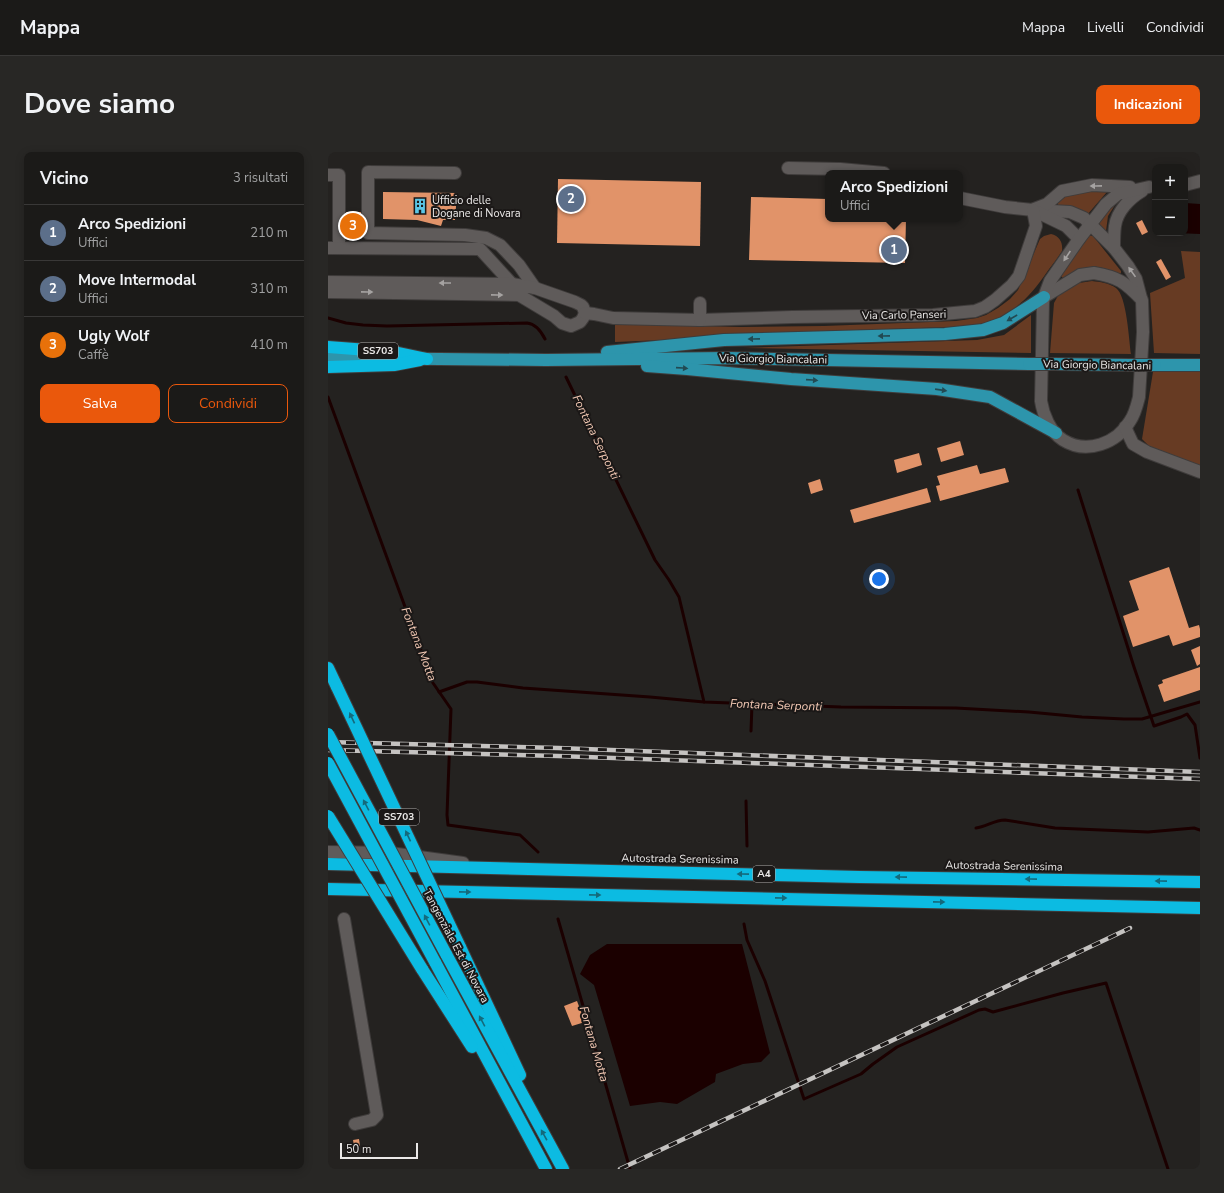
<!DOCTYPE html>
<html lang="it">
<meta charset="utf-8">
<style>
body{margin:0;font-family:"Nunito Sans",sans-serif;background:#282725;color:#f1f3f6}
.controls{position:absolute;right:12px;top:12px;display:grid;overflow:hidden;border-radius:8px;box-shadow:0 2px 10px #0003}
.controls button{width:36px;height:36px;display:grid;place-items:center;padding:0;border:0;border-bottom:1px solid #393837;background:#1b1a18;color:#f1f3f6;font:20px sans-serif}
.scale{position:absolute;left:12px;bottom:10px;width:78px;box-sizing:border-box;padding-left:4px;border:2px solid #ebe9e8;border-top:0;font-size:11px;line-height:14px;white-space:nowrap;color:#ebe9e8;-webkit-text-stroke:3px #1b1817;paint-order:stroke}
.you{position:absolute;left:551px;top:427px;width:14px;height:14px;margin:-10px;border:3px solid #fff;border-radius:50%;background:#1a73e8;box-shadow:0 0 0 6px #1a73e833}
.badge{display:grid;place-items:center;width:26px;height:26px;border-radius:50%;background:#ea580c;color:#fff;font-size:13px;font-weight:700}
.pin{position:absolute;translate:-50% -50%;border:2px solid #fff;box-shadow:0 1px 4px #0006}
.popup{position:absolute;left:497px;top:18px;width:138px;height:52px;box-sizing:border-box;display:grid;place-content:center;border-radius:8px;background:#1b1a18;filter:drop-shadow(0 1px 3px #0005);font-size:13px;white-space:nowrap;color:#a0a1a2}
.popup b{font-size:15px;color:#f1f3f6}
.popup::after{content:'';position:absolute;left:50%;top:100%;margin-left:-8px;border:8px solid transparent;border-top-color:#1b1a18}
.list{margin:0;padding:0;list-style:none}
h2{display:flex;justify-content:space-between;align-items:center;height:52px;margin:0;padding:0 16px;font-size:17px}
h2 small{font-size:13px;font-weight:400;color:#a0a1a2}
.list li{display:grid;grid-template-columns:26px 1fr auto;gap:12px;align-items:center;box-sizing:border-box;height:56px;padding:0 16px;border-top:1px solid #393837}
.list b{display:block;font-size:15px;white-space:nowrap}
.list p{margin:0;font-size:13px;white-space:nowrap;color:#a0a1a2}
.list em{font-size:13px;font-style:normal;color:#a0a1a2}
.actions{display:flex;gap:8px;padding:12px 16px}
.actions a{flex:1;padding:9px 0;border:1px solid #ea580c;border-radius:8px;text-align:center;font-size:14px;color:#ea580c}
.actions .main{background:#ea580c;color:#fff}
.map{position:relative;flex:none;width:872px;height:1017px;overflow:hidden;border-radius:8px}
header{display:flex;align-items:center;gap:24px;box-sizing:border-box;height:56px;padding:0 20px;background:#1b1a18;border-bottom:1px solid #393837}
header strong{font-size:19px}
nav{display:flex;gap:22px;margin-inline-start:auto;font-size:14px}
.intro{display:flex;align-items:center;justify-content:space-between;box-sizing:border-box;height:96px;padding:0 24px}
h1{margin:0;font-size:28px}
.button{padding:10px 18px;border-radius:8px;background:#ea580c;color:#fff;font-size:14px;font-weight:700}
main{display:flex;gap:24px;padding:0 24px}
aside{flex:1;background:#1b1a18;border-radius:8px;box-shadow:0 2px 10px #0003}
.map>svg:first-child{display:block}
</style>
<header>
<strong>Mappa</strong>
<nav><a>Mappa</a><a>Livelli</a><a>Condividi</a></nav>
</header>
<div class="intro"><h1>Dove siamo</h1><a class="button">Indicazioni</a></div>
<main>
<aside>
<h2>Vicino<small>3 risultati</small></h2>
<ul class="list">
<li><span class="badge" style="background:#5c6f8a">1</span><div><b>Arco Spedizioni</b><p>Uffici</p></div><em>210 m</em></li>
<li><span class="badge" style="background:#5c6f8a">2</span><div><b>Move Intermodal</b><p>Uffici</p></div><em>310 m</em></li>
<li><span class="badge" style="background:#e8710a">3</span><div><b>Ugly Wolf</b><p>Caffè</p></div><em>410 m</em></li>
</ul>
<div class="actions"><a class="main">Salva</a><a>Condividi</a></div>
</aside>
<div class="map">
<svg width="872" height="1017" viewBox="0 0 872 1017">
<rect width="100%" height="100%" fill="#242220"/>
<g fill="#673b23">
<path d="M757,38l22,2 -20,23 -29,-9v-7z"/>
<path d="M787,53l-7,11 -2,15 -1,1 -9,-9 11,-14z"/>
<path d="M723,82c9,2 12,9 11,17 -5,8 -10,14 -15,21 -15,22 -31,40 -58,50 -12,4 -25,4 -37,5l-218,7 -46,5 -73,3v-18l126,3 83,-1 132,-5 21,-3 9,-3 12,-7 12,-9 8,-9 4,-9 18,-42 4,-3z"/>
<path d="M759,83l6,1 28,35v2l-2,1c-25,-11 -32,-9 -56,4l-3,-3z"/>
<path d="M853,99l19,1v102l-46,-1 -4,-60 35,-15z"/>
<path d="M764,129c8,1 17,2 24,7 11,8 13,53 15,66l-81,-1 4,-50 5,-9 12,-7 8,-4z"/>
<path d="M703,163v38l-288,-5 234,-8 27,-5z"/>
<path d="M872,219v95l-50,-19 -8,-8 11,-67z"/>
</g>
<g fill="#1b0000">
<path d="M857,51l15,1v30l-24,-1h9z"/>
<path d="M279,792h135l28,109 -9,9 -18,2 -27,10 -1,8 -38,22 -17,-2 -30,4 -36,-121 -14,-11 10,-19z"/>
</g>
<g fill="none" stroke-linecap="round" stroke-linejoin="round">
<g stroke="#1b0000" stroke-width="3">
<path d="M0,166l18,5 17,2 24,1 140,-3c9,1 14,8 18,16"/>
<path d="M238,225l89,183 14,20 10,17 25,105 137,5 115,1 73,4 53,5 42,2h18l58,-17"/>
<path d="M0,245l105,286 18,26 -4,106 1,10 72,10 18,17"/>
<path d="M750,338l56,177 20,59 27,-9 6,-3 8,11 5,33"/>
<path d="M111,540l28,-10h10l46,6 127,9 54,5"/>
<path d="M423,579l1,-27"/>
<path d="M418,649l1,45"/>
<path d="M648,676c10,-1 18,-8 29,-8l50,8 93,4 46,-4 6,2"/>
<path d="M230,767l72,250"/>
<path d="M416,772l3,16 18,41 39,118 57,-25 12,-10 24,-17 82,-37 6,-1 8,3 70,-19 43,-10 62,186"/>
</g>
</g>
<g fill="#e19369">
<path d="M230,27l143,3 -1,64 -143,-3z"/>
<path d="M55,40l74,1 -2,27h-12l-2,6 -24,-6 -34,-1z"/>
<path d="M423,45l77,2v20h78l-1,44 -156,-3z"/>
<rect x="17" y="60" width="18" height="21"/>
<path d="M814,68l6,12 -6,3 -6,-12z"/>
<path d="M833,107l10,18 -5,3 -10,-18z"/>
<path d="M632,289l4,14 -23,7 -4,-14z"/>
<path d="M591,301l3,12 -25,8 -3,-13z"/>
<path d="M649,313l3,9 25,-6 4,14 -69,19 -4,-15 4,-1 -3,-9z"/>
<path d="M492,327l3,11 -12,4 -3,-11z"/>
<path d="M599,336l4,14 -77,21 -4,-13z"/>
<path d="M841,415l20,61 10,-3 1,4v8l-27,9 -4,-11 -36,12 -10,-31 16,-6 -10,-29z"/>
<path d="M872,494v18l-3,2 -6,-16z"/>
<path d="M872,515v23l-36,12 -6,-17 5,-2 -1,-3z"/>
<path d="M249,849l8,21 -13,4 -8,-20z"/>
<path d="M31,987l1,7h-6l-1,-6z"/>
</g>
<g fill="none" stroke-linecap="round" stroke-linejoin="round">
<defs>
<g id="minor">
<path d="M460,16l52,1 44,4"/>
<path d="M127,21l-87,-1v61l97,2 21,3 14,7 19,20 16,23"/>
<path d="M0,23h11v73"/>
<path d="M857,33l15,-4"/>
<path d="M632,46l45,9 28,3 37,2 14,6 30,30 14,18 8,13 5,19"/>
<path d="M706,57l13,-5 15,-13 30,-6 38,2"/>
<path d="M709,60l29,14 13,13"/>
<path d="M0,96l152,1 32,35"/>
<path d="M786,96c0,-7 0,-15 1,-22 2,-15 15,-28 27,-35"/>
<path d="M766,121c24,4 31,9 48,27l1,32 -4,65c-2,8 -4,17 -9,24 -13,22 -43,34 -67,19 -13,-8 -20,-26 -22,-39l2,-99 1,-5 36,-22z"/>
<path d="M0,130l184,2 23,4 40,14 6,3 2,2 2,6 -2,5 -3,4 -9,4 -9,-3 -8,-7 -35,-21 -191,-3"/>
<path d="M716,145l6,-16 29,-42 27,-35 12,-10 31,-7"/>
<path d="M257,161l9,1 19,4 87,2 92,-3 141,-2 42,-4 10,-4 10,-7 17,-15 7,-9 17,-50 -3,-16"/>
<path d="M372,168v-17"/>
<path d="M797,275l8,17 14,8 53,20"/>
<path d="M0,700l62,1 73,10"/>
<path d="M16,767l33,196 -5,5 -17,4"/>
</g>
<g id="major">
<path d="M279,200l117,-12 221,-6 38,-4 20,-7 41,-26"/>
<path d="M0,207l17,-1 201,2 182,-2 301,6"/>
<path d="M726,212l76,1"/>
<path d="M827,213h45"/>
<path d="M319,214l40,3 104,10 146,10 53,8 66,36"/>
</g>
<g id="highway">
<path d="M0,195l66,5 33,7"/>
<path d="M0,215l66,-2 26,-5"/>
<path d="M0,516l9,19"/>
<path d="M0,712l531,13 341,5"/>
<path d="M0,737l872,19"/>
<path d="M132,795l60,128"/>
<path d="M118,802l117,215"/>
<path d="M107,810l111,207"/>
<path d="M94,817l50,78"/>
</g>
</defs>
<use href="#minor" stroke="#3f3c3b" stroke-width="14"/>
<use href="#major" stroke="#3f3c3b" stroke-width="14"/>
<use href="#highway" stroke="#3f3c3b" stroke-width="14"/>
<use href="#minor" stroke="#5f5b5a" stroke-width="12"/>
<use href="#major" stroke="#2d95ac" stroke-width="12"/>
<use href="#highway" stroke="#0cbbe2" stroke-width="12"/>
<defs>
<g id="rail">
<path d="M0,590l230,6 642,24"/>
<path d="M0,598l230,6 642,23"/>
<path d="M292,1017l510,-241"/>
</g>
</defs>
<use href="#rail" stroke="#c5c3c1" stroke-width="4.5"/>
<use href="#rail" stroke="#1b1817" stroke-width="3" stroke-dasharray="9" stroke-linecap="butt"/>
<defs>
<g id="major-bridge">
<path d="M701,212h25"/>
<path d="M802,213h25"/>
</g>
<g id="highway-bridge">
<path d="M9,535l123,260"/>
<path d="M0,582l118,220"/>
<path d="M0,611l107,199"/>
<path d="M0,664l94,153"/>
</g>
</defs>
<use href="#major-bridge" stroke="#3f3c3b" stroke-width="14" stroke-linecap="butt"/>
<use href="#highway-bridge" stroke="#3f3c3b" stroke-width="14" stroke-linecap="butt"/>
<use href="#major-bridge" stroke="#2d95ac" stroke-width="12"/>
<use href="#highway-bridge" stroke="#0cbbe2" stroke-width="12"/>
</g>
<defs><path id="oneway-solid" d="M-6-.8H1V-3.2L6.5 0L1 3.2V.8H-6Z"/></defs>
<g fill="#a5a2a1">
<use href="#oneway-solid" transform="translate(768 34) rotate(179)"/>
<use href="#oneway-solid" transform="translate(739 104) rotate(124)"/>
<use href="#oneway-solid" transform="translate(804 120) rotate(-125)"/>
<use href="#oneway-solid" transform="translate(117 131) rotate(-180)"/>
<use href="#oneway-solid" transform="translate(39 140) rotate(1)"/>
<use href="#oneway-solid" transform="translate(169 143) rotate(1)"/>
</g>
<g fill="#224a53">
<use href="#oneway-solid" transform="translate(684 166) rotate(150)"/>
<use href="#oneway-solid" transform="translate(556 184) rotate(179)"/>
<use href="#oneway-solid" transform="translate(426 187) rotate(179)"/>
<use href="#oneway-solid" transform="translate(354 216) rotate(4)"/>
<use href="#oneway-solid" transform="translate(484 228) rotate(4)"/>
<use href="#oneway-solid" transform="translate(613 238) rotate(8)"/>
</g>
<g fill="#146a7c">
<use href="#oneway-solid" transform="translate(24 566) rotate(-115)"/>
<use href="#oneway-solid" transform="translate(38 653) rotate(-118)"/>
<use href="#oneway-solid" transform="translate(80 684) rotate(-115)"/>
<use href="#oneway-solid" transform="translate(415 722) rotate(-179)"/>
<use href="#oneway-solid" transform="translate(573 725) rotate(-179)"/>
<use href="#oneway-solid" transform="translate(703 727) rotate(-179)"/>
<use href="#oneway-solid" transform="translate(833 729) rotate(-179)"/>
<use href="#oneway-solid" transform="translate(137 740) rotate(1)"/>
<use href="#oneway-solid" transform="translate(267 743) rotate(1)"/>
<use href="#oneway-solid" transform="translate(453 746) rotate(1)"/>
<use href="#oneway-solid" transform="translate(611 750) rotate(1)"/>
<use href="#oneway-solid" transform="translate(99 768) rotate(-118)"/>
<use href="#oneway-solid" transform="translate(154 869) rotate(-118)"/>
<use href="#oneway-solid" transform="translate(216 983) rotate(-119)"/>
</g>
<defs>
<symbol id="building-bare" viewBox="-9 -9 18 18"><path d="M-4-6H4V6H1V3H-1V6H-4ZM-2.5-4.3h1.7v1.8h-1.7ZM.8-4.3h1.7v1.8H.8ZM-2.5-1h1.7V.8h-1.7ZM.8-1h1.7V.8H.8Z" fill="#5bc7e7" stroke="#1b1817" stroke-width="2.5" paint-order="stroke"/></symbol>
</defs>
<g fill-rule="evenodd">
<use href="#building-bare" x="81" y="43" width="22" height="22"/>
</g>
<g text-anchor="middle" dominant-baseline="central" stroke-width="4" stroke-linejoin="round" paint-order="stroke">
<g fill="#1b1817" stroke="#adaaa9" stroke-width="1">
<rect x="30" y="191" width="40" height="16" rx="3"/>
<rect x="51" y="657" width="40" height="16" rx="3"/>
<rect x="425" y="714" width="22" height="16" rx="3"/>
</g>
<g font-size="10" font-weight="bold" fill="#ebe9e8">
<text x="50" y="199">SS703</text>
<text x="71" y="665">SS703</text>
<text x="436" y="722">A4</text>
</g>
<g font-size="11" fill="#ebe9e8" stroke="#1b1817" text-anchor="start">
<text x="104" y="48">Ufficio delle<tspan x="104" dy="13">Dogane di Novara</tspan></text>
</g>
<g font-size="11" fill="#ebe9e8" stroke="#1b1817">
<text transform="translate(576 163) rotate(-1)">Via Carlo Panseri</text>
<text transform="translate(445 207) rotate(1)">Via Giorgio Biancalani</text>
<text transform="translate(769 213) rotate(1)">Via Giorgio Biancalani</text>
<text transform="translate(352 707) rotate(1)">Autostrada Serenissima</text>
<text transform="translate(676 714) rotate(1)">Autostrada Serenissima</text>
<text transform="translate(128 794) rotate(62)">Tangenziale Est di Novara</text>
</g>
<g font-size="12" font-style="italic" fill="#f3c9b4" stroke="#1b1817">
<text transform="translate(268 285) rotate(64)">Fontana Serponti</text>
<text transform="translate(91 492) rotate(69)">Fontana Motta</text>
<text transform="translate(448 553) rotate(2)">Fontana Serponti</text>
<text transform="translate(266 892) rotate(74)">Fontana Motta</text>
</g>
</g>
</svg>
<div class="controls">
<button>+</button>
<button>−</button>
</div>
<div class="scale">50 m</div>
<div class="you"></div>
<div class="pin badge" style="left:566px;top:98px;background:#5c6f8a">1</div>
<div class="popup"><b>Arco Spedizioni</b>Uffici</div>
<div class="pin badge" style="left:243px;top:47px;background:#5c6f8a">2</div>
<div class="pin badge" style="left:25px;top:74px;background:#e8710a">3</div>
</div>
</main>
